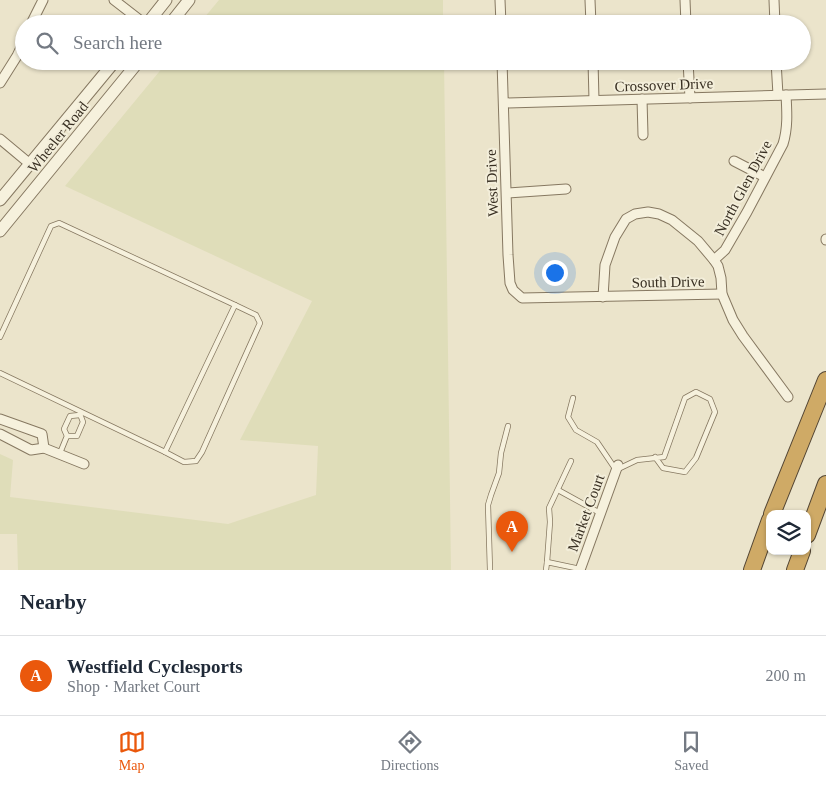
<!DOCTYPE html>
<meta charset="utf-8">
<style>
body{margin:0;font-family:Georgia,serif;background:#f6f6f7;color:#1f2937}
.controls{position:absolute;right:15px;bottom:15px;display:grid;overflow:hidden;border-radius:10px;box-shadow:0 1px 4px #0004}
.controls button{width:45px;height:45px;display:grid;place-items:center;padding:0;border:0;border-bottom:1px solid #e0e1e3;background:#fff;color:#1f2937;font:25px sans-serif}
.you{position:absolute;left:554px;top:272px;width:18px;height:18px;margin:-12px;border:4px solid #fff;border-radius:50%;background:#1a73e8;box-shadow:0 0 0 8px #1a73e833}
.badge{display:grid;place-items:center;width:32px;height:32px;border-radius:50%;background:#ea580c;color:#fff;font-size:16px;font-weight:700}
.pin{position:absolute;translate:-50% -41px;filter:drop-shadow(0 1px 2px #0008)}
.pin::after{content:'';position:absolute;top:26px;width:18px;height:15px;background:inherit;clip-path:polygon(0 0,100% 0,50% 100%)}
.list{margin:0;padding:0;list-style:none}
h2{display:flex;justify-content:space-between;align-items:center;height:65px;margin:0;padding:0 20px;font-size:21px}
h2 small{font-size:16px;font-weight:400;color:#747a83}
.list li{display:grid;grid-template-columns:32px 1fr auto;gap:15px;align-items:center;box-sizing:border-box;height:80px;padding:0 20px;border-top:1px solid #e0e1e3}
.list b{display:block;font-size:19px;white-space:nowrap}
.list p{margin:0;font-size:16px;white-space:nowrap;color:#747a83}
.list em{font-size:16px;font-style:normal;color:#747a83}
.icon{flex:none;width:28px;height:28px;fill:none;stroke:currentColor;stroke-width:2;stroke-linecap:round;stroke-linejoin:round}
.map{position:relative;flex:none;width:826px;height:570px;overflow:hidden}
.search{position:absolute;background:#fff;box-shadow:0 1px 4px #0004;left:15px;right:15px;top:15px;height:55px;display:flex;align-items:center;gap:12px;box-sizing:border-box;padding:0 18px;border-radius:28px;color:#747a83;font-size:19px}
.sheet{height:145px;background:#fff}
nav{display:flex;justify-content:space-around;align-items:center;box-sizing:border-box;height:70px;border-top:1px solid #e0e1e3;background:#fff;font-size:14px;color:#747a83}
nav a{display:grid;justify-items:center;gap:2px}
nav .on{color:#ea580c}
.map>svg:first-child{display:block}
</style>
<div class="map">
<svg width="826" height="570" viewBox="0 0 826 570">
<rect width="100%" height="100%" fill="#ebe4cb"/>
<g fill="#dfddb9">
<path d="M219,0h224v24h-244z"/>
<path d="M168,61h276l7,509h-433l-1,-36h-17v-80l13,6 -3,37 218,27 88,-29 2,-49 -78,-6 72,-139 -247,-115z"/>
</g>
<g fill="none" stroke-linecap="round" stroke-linejoin="round">
<defs>
<g id="service">
<path d="M0,337l51,-111 8,-3 176,82 -70,147 -165,-79"/>
<path d="M573,398l-5,19 8,13 21,12 19,28 21,-10 27,-3 21,-59 11,-6 14,7 5,13 -19,46 -11,14 -22,-4 -8,-11"/>
<path d="M67,436h10l6,-14 -3,-8"/>
<path d="M165,452l19,10 12,-1 6,-9 58,-129 -4,-8 -21,-10"/>
<path d="M60,453l7,-17 -3,-7 6,-13 10,-1"/>
<path d="M558,490l42,23"/>
<path d="M547,562l3,-40 -1,-14 22,-47"/>
<path d="M490,570l-2,-65 3,-10 8,-22 2,-20 7,-27"/>
<path d="M546,570l1,-8 33,7"/>
</g>
<g id="minor">
<path d="M114,0l31,24"/>
<path d="M500,0l1,24"/>
<path d="M590,0l1,24"/>
<path d="M685,0l1,24"/>
<path d="M774,0l1,24"/>
<path d="M31,24l12,-24"/>
<path d="M502,61l6,194 2,28 3,7 9,8 200,-4"/>
<path d="M593,61l1,39"/>
<path d="M688,61l2,37"/>
<path d="M776,61l2,34"/>
<path d="M0,83l17,-27 7,-15"/>
<path d="M642,99l1,36"/>
<path d="M504,103l322,-9"/>
<path d="M0,139l30,25"/>
<path d="M734,161l31,16"/>
<path d="M507,193l59,-4"/>
<path d="M826,240v-1"/>
<path d="M714,260l11,-10 22,-38 36,-68c5,-16 4,-32 3,-49"/>
<path d="M603,297l2,-32 10,-28 11,-18 9,-5 13,-2 11,2 13,6 26,21 16,19 4,6 3,12 1,16 11,26 10,16 45,61"/>
<path d="M0,419l42,15 2,14"/>
<path d="M0,434l31,16 13,-2 40,16"/>
<path d="M580,570l38,-105"/>
</g>
<g id="tertiary">
<path d="M147,24l19,-24"/>
<path d="M170,24l19,-24"/>
<path d="M0,200l115,-139"/>
<path d="M0,231l139,-170"/>
</g>
<g id="motorway">
<path d="M772,514l54,-134"/>
<path d="M807,535l19,-51"/>
<path d="M752,570l18,-50"/>
<path d="M795,570l7,-19"/>
</g>
</defs>
<use href="#service" stroke="#867861" stroke-width="6"/>
<use href="#minor" stroke="#867861" stroke-width="11"/>
<use href="#tertiary" stroke="#867861" stroke-width="13"/>
<use href="#motorway" stroke="#544634" stroke-width="18"/>
<use href="#service" stroke="#f6f1dd" stroke-width="4.5"/>
<use href="#minor" stroke="#f6f1dd" stroke-width="9"/>
<use href="#tertiary" stroke="#f6f1dd" stroke-width="11"/>
<use href="#motorway" stroke="#cfaa66" stroke-width="16"/>
</g>
<g text-anchor="middle" dominant-baseline="central" stroke-width="4" stroke-linejoin="round" paint-order="stroke">
<g font-size="15" fill="#382f22" stroke="#f3eeda">
<text transform="translate(664 85) rotate(-2)">Crossover Drive</text>
<text transform="translate(58 137) rotate(-51)">Wheeler Road</text>
<text transform="translate(492 183) rotate(-92)">West Drive</text>
<text transform="translate(743 188) rotate(-62)">North Glen Drive</text>
<text transform="translate(668 282) rotate(-1)">South Drive</text>
<text transform="translate(586 513) rotate(-70)">Market Court</text>
</g>
</g>
</svg>
<div class="controls">
<button><svg class="icon" aria-label="layers" viewBox="0 0 24 24"><path d="M12 4l9 5-9 5-9-5zM3 14l9 5 9-5"/></svg></button>
</div>
<div class="you"></div>
<div class="pin badge" style="left:512px;top:552px">A</div>
<div class="search"><svg class="icon" aria-label="search" viewBox="0 0 24 24"><circle cx="10" cy="10" r="6"/><path d="M15 15l6 6"/></svg>Search here</div>
</div>
<section class="sheet">
<h2>Nearby<small></small></h2>
<ul class="list">
<li><span class="badge">A</span><div><b>Westfield Cyclesports</b><p>Shop · Market Court</p></div><em>200 m</em></li>
</ul>
</section>
<nav>
<a class="on"><svg class="icon" aria-label="map" viewBox="0 0 24 24"><path d="M3 6l6-2 6 2 6-2v14l-6 2-6-2-6 2zM9 4v14M15 6v14"/></svg>Map</a>
<a><svg class="icon" aria-label="directions" viewBox="0 0 24 24"><path d="M12 3l9 9-9 9-9-9zM9 14v-3h6M13 9l2 2-2 2"/></svg>Directions</a>
<a><svg class="icon" aria-label="saved" viewBox="0 0 24 24"><path d="M7 4h10v16l-5-4-5 4z"/></svg>Saved</a>
</nav>
